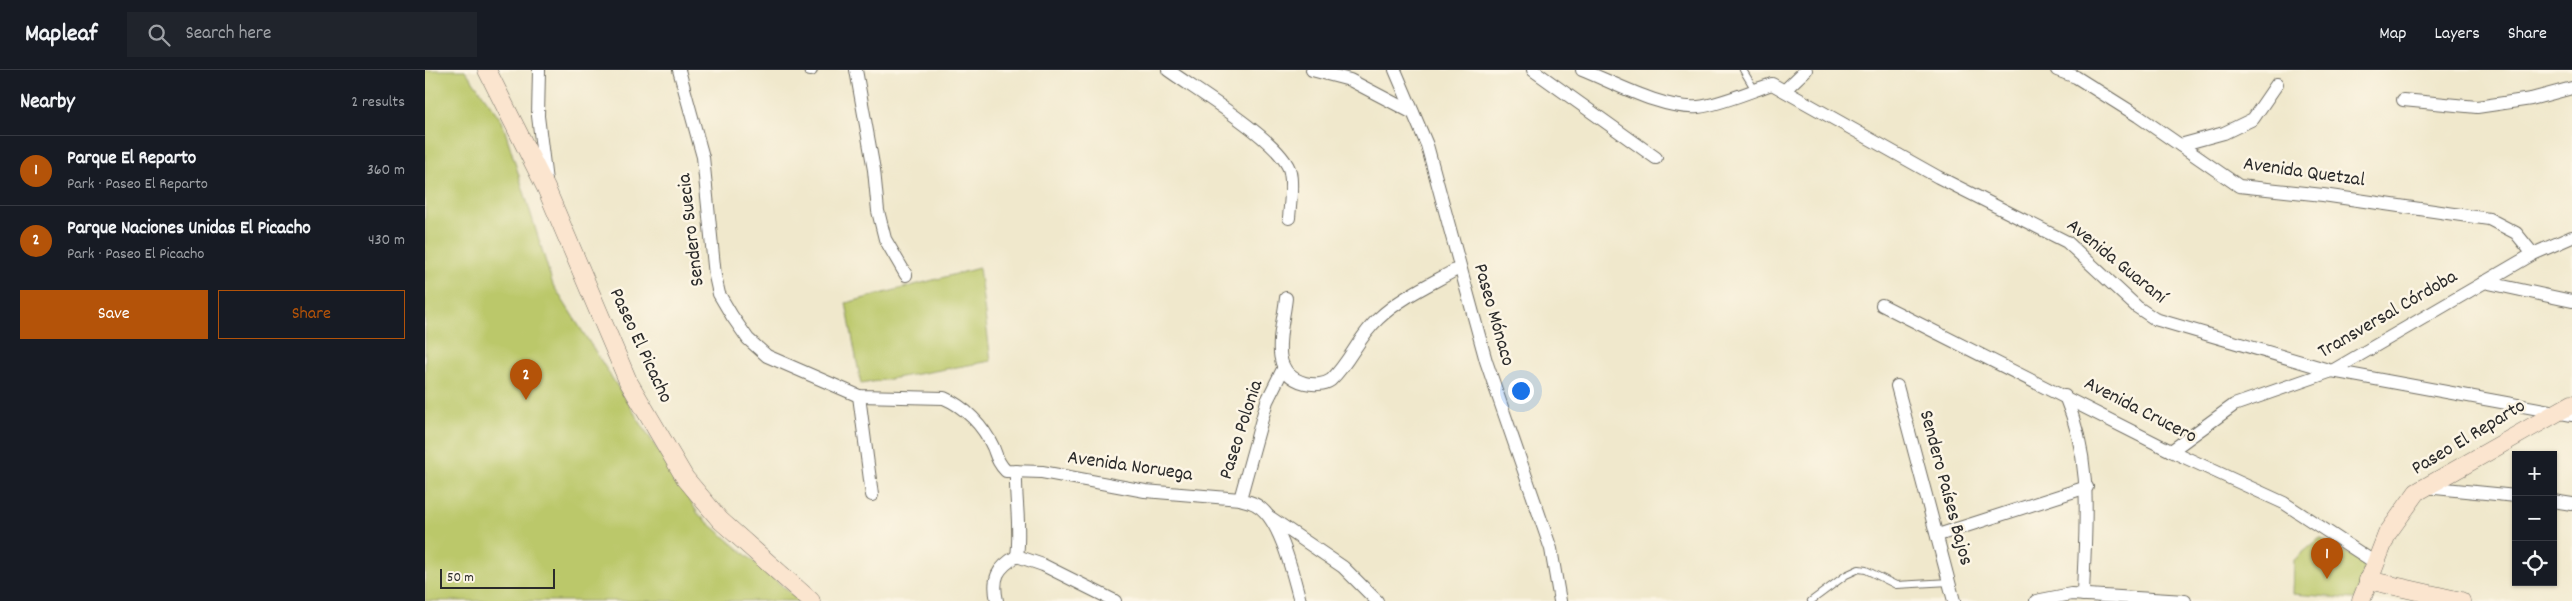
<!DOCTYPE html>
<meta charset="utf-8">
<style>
body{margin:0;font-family:Dekko,sans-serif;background:#20242c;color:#f1f3f6}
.controls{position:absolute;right:15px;bottom:15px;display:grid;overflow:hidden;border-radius:0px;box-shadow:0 1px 4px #0004}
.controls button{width:45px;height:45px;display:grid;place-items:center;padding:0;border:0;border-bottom:1px solid #363941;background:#171b24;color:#f1f3f6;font:25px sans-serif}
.scale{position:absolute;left:15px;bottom:12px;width:115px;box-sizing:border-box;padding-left:5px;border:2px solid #2b2b2b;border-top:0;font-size:14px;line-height:18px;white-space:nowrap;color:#2b2b2b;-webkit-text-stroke:4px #fcf5e5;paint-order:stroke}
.you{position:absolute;left:1095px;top:320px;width:18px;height:18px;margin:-12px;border:4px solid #fff;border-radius:50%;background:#1a73e8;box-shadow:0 0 0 8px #1a73e833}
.badge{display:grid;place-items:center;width:32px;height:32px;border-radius:50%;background:#b45309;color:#fff;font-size:16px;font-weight:700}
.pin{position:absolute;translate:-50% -41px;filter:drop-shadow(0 1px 2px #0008)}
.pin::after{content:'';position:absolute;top:26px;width:18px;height:15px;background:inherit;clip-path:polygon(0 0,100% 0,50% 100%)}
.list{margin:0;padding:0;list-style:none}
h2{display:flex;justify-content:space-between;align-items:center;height:65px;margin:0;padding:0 20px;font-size:21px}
h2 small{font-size:16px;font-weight:400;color:#9ea1a6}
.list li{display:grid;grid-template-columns:32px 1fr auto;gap:15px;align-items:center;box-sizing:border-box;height:70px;padding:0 20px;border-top:1px solid #363941}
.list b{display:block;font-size:19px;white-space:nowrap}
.list p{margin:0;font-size:16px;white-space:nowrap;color:#9ea1a6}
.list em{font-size:16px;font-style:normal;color:#9ea1a6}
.actions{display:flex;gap:10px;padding:15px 20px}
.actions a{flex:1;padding:11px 0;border:1px solid #b45309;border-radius:0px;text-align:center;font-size:18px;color:#b45309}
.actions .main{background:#b45309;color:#fff}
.icon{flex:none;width:28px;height:28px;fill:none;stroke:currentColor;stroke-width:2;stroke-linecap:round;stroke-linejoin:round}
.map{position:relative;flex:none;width:2147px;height:531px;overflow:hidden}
header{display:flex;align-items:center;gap:30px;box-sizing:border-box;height:70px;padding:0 25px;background:#171b24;border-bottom:1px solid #363941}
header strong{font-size:24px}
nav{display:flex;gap:28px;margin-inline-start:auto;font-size:18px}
.search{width:350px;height:45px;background:#20242c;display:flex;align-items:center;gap:12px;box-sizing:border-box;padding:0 18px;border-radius:0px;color:#9ea1a6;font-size:19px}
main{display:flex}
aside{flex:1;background:#171b24}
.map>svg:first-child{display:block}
</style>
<header>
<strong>Mapleaf</strong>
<div class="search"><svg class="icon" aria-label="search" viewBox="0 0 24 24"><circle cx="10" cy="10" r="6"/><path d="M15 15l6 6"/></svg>Search here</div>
<nav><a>Map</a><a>Layers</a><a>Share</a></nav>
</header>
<main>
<aside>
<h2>Nearby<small>2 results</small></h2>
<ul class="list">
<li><span class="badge">1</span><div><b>Parque El Reparto</b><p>Park · Paseo El Reparto</p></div><em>360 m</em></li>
<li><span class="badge">2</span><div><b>Parque Naciones Unidas El Picacho</b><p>Park · Paseo El Picacho</p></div><em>430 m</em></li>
</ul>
<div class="actions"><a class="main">Save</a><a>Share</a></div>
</aside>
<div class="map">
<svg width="2147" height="531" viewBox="0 0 2147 531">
<rect width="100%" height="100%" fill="#fcf5e5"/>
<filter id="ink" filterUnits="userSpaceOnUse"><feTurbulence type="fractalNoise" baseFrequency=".02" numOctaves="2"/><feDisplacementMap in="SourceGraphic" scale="10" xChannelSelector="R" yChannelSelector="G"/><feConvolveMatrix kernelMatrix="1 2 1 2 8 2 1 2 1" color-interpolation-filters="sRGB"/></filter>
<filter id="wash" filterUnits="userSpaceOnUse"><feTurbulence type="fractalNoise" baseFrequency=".0096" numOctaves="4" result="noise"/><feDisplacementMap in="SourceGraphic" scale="20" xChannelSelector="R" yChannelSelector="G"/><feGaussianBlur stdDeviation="1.12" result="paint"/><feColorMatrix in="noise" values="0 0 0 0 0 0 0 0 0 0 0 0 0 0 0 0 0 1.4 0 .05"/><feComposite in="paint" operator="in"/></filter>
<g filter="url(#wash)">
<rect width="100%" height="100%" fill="#f0e8cc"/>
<g fill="#bbc86a" stroke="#737a4a">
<path d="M0,0h40l37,51 51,164 146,230 101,86h-375z"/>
<path d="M554,198l12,93 -130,23 -15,-81z"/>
<path d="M1895,468l46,26 -11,35 -62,-5 1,-34z"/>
</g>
</g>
<g filter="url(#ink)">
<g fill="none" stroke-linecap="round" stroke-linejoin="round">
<defs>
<g id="lane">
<path d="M1318,0l12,20"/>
<path d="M1386,531l35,-26 13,-6 7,1 30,15 54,-3"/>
</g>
<g id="street">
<path d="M114,0l-1,46 8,65"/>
<path d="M254,0l24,87 12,119 4,18 13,22 16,23 19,17 92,40 85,2c21,9 39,27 49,49 4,10 5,16 13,24l36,1 103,19 95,8"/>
<path d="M385,0h1"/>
<path d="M431,0l18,100 4,41 7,28 21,36"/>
<path d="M743,0c26,19 116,73 122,102 3,15 0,32 -1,46"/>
<path d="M887,0l38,10 63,33"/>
<path d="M970,0l32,75 59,216 65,188 9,52"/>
<path d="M1108,0l123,88"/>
<path d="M1157,0c33,13 81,40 116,37 21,-2 53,-16 74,-23l166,93 129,65 70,65 18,12 177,52 240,44"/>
<path d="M1632,0l19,7 62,39 101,70 84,9 166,24 27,14 17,21"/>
<path d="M1360,20l21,-20"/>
<path d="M1978,30l74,7 54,-8 41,-11"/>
<path d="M1755,75l44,-12 29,-14 24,-35"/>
<path d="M2059,212l88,19"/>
<path d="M861,228c-3,30 -20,75 19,85 8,2 19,2 26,-3 19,-18 28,-44 47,-61 23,-22 53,-35 81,-51"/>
<path d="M1457,235l289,146 113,52 90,59"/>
<path d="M858,299l-16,32 -27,98c5,2 13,3 18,7 23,15 35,69 42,95"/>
<path d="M1472,316l57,215"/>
<path d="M434,326l13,99"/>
<path d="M1640,326c29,69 20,127 18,199"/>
<path d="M1746,381l63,-46 98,-34 201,-117 39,-17"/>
<path d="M591,401c-1,29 5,56 1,85"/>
<path d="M2000,417l91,9"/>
<path d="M2128,431l19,3"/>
<path d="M846,448l72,49 34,34"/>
<path d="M1513,465l149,-48"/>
<path d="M592,486l26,9 72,36"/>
<path d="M572,531c-5,-23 0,-33 20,-45"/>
<path d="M1611,531l35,-7 114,7"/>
</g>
<g id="secondary">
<path d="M62,0l59,118 82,193 57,97 35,42 91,81"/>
<path d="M1943,510l93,21"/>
<path d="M1936,531l26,-67 30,-42 155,-88"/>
</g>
</defs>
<use href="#lane" stroke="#706d63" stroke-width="8"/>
<use href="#street" stroke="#706d63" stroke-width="14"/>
<use href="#secondary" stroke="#706d63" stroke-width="19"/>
<use href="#lane" stroke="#fff" stroke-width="6"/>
<use href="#street" stroke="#fff" stroke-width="12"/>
<use href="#secondary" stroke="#fbe5cf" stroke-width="18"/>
</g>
</g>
<g text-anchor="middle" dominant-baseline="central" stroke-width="5" stroke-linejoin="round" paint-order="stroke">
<g font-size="20" fill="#2b2b2b" stroke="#fcf5e5">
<text transform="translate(1879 103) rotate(8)">Avenida Quetzal</text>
<text transform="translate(267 160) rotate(-97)">Sendero Suecia</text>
<text transform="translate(1691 192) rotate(39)">Avenida Guaraní</text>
<text transform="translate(1068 245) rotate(74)">Paseo Mónaco</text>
<text transform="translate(1963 245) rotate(-30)">Transversal Córdoba</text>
<text transform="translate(215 276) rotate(65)">Paseo El Picacho</text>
<text transform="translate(1715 341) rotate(27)">Avenida Crucero</text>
<text transform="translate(817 360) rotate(-72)">Paseo Polonia</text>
<text transform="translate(2044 368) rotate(-31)">Paseo El Reparto</text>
<text transform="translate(705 397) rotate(8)">Avenida Noruega</text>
<text transform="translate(1520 418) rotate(75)">Sendero Países Bajos</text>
</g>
</g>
</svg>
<div class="controls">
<button>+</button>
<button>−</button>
<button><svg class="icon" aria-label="locate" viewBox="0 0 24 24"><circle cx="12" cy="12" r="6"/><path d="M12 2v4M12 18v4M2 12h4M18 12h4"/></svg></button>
</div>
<div class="scale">50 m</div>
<div class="you"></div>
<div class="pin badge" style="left:1902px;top:509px">1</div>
<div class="pin badge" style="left:101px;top:330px">2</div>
</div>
</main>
